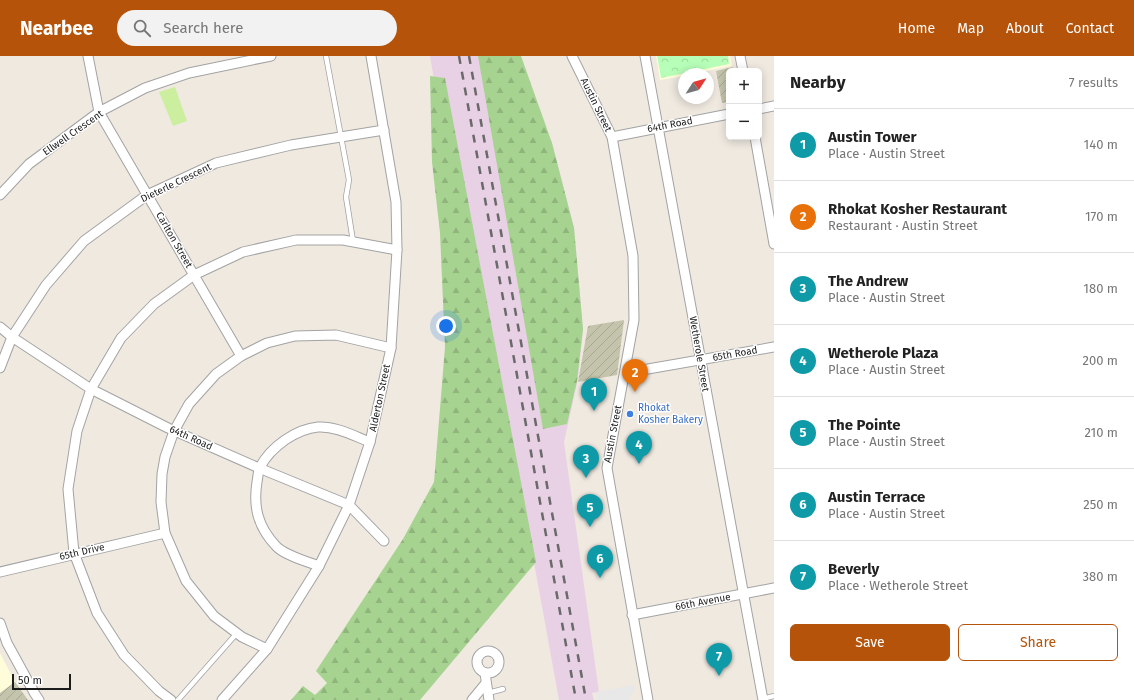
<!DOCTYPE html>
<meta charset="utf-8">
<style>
body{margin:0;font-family:"Fira Sans",sans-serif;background:#f2f2f2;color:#222}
.controls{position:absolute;right:12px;top:12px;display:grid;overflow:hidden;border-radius:6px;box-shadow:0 2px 10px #0003}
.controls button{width:36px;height:36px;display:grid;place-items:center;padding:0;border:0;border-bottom:1px solid #e0e0e0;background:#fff;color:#222;font:20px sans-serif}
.compass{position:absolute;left:678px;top:12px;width:36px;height:36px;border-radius:50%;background:#fff;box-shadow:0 2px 10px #0003;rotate:54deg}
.scale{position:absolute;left:12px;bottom:10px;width:59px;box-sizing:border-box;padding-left:4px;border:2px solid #1c1c1c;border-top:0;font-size:11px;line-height:14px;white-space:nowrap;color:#1c1c1c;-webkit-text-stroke:3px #fff;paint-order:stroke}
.you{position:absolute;left:446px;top:270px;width:14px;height:14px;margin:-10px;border:3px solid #fff;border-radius:50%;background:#1a73e8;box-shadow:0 0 0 6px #1a73e833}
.badge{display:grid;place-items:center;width:26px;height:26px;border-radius:50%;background:#b45309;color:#fff;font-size:13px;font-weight:700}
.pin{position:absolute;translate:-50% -33px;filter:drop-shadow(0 1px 2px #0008)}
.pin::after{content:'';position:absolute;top:21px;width:14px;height:12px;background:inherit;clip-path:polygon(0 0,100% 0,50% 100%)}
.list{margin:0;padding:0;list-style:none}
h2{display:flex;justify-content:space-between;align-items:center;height:52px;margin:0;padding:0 16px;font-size:17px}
h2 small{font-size:13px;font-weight:400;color:#767676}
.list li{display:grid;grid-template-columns:26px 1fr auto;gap:12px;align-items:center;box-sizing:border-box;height:72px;padding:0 16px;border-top:1px solid #e0e0e0}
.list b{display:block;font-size:15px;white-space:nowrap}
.list p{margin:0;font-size:13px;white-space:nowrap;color:#767676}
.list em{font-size:13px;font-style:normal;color:#767676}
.actions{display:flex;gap:8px;padding:12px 16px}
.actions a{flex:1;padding:9px 0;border:1px solid #b45309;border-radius:6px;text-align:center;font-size:14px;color:#b45309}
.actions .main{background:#b45309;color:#fff}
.icon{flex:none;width:22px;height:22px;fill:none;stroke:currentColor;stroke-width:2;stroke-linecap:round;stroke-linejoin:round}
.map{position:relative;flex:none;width:774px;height:644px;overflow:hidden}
header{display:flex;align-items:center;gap:24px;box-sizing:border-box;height:56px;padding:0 20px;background:#b45309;color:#fff}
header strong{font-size:19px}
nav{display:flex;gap:22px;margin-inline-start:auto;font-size:14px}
.search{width:280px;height:36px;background:#f2f2f2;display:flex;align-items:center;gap:10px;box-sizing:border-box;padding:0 14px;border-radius:22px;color:#767676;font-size:15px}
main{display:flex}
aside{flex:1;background:#fff}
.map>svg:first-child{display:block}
</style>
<header>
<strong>Nearbee</strong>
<div class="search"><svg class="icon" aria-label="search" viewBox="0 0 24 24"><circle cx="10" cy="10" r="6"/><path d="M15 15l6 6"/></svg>Search here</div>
<nav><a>Home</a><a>Map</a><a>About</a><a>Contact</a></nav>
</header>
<main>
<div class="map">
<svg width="774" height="644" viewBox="0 0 774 644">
<defs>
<pattern id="construction-furrows" width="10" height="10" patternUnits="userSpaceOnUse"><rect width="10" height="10" fill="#c4c3ab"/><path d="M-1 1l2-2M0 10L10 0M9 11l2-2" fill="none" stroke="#a8a793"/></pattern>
<pattern id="forest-firs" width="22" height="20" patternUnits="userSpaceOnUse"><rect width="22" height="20" fill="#a7d390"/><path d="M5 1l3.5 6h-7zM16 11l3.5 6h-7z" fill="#8fb57c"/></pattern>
<pattern id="park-crowns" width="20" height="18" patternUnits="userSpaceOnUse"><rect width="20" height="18" fill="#b7ffb9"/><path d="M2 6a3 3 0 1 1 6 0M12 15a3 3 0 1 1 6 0" fill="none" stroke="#9dda9e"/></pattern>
</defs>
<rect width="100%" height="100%" fill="#efe9e0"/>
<g fill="#fffdd9">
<path d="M656,0h74l2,10 -41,8h-7v2l-24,4z"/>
<path d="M0,597l15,29 -15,11z"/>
</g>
<path fill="#e9d1e5" d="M430,0h84l38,87 22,85 9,101 -5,50 -14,63 35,250 -7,1 2,7h-35l-26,-143 -86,-177 -7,-265z"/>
<g fill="url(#construction-furrows)">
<path d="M733,11l1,4h-5v31l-7,1 -6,-32z"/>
<path d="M624,264l-7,55 -39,7 10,-56z"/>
<path d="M15,626l13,18h-28v-7z"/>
</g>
<path fill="#cbef9f" d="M175,31l12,34 -14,5 -14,-34z"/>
<g fill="url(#forest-firs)">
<path d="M478,0h43l31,87 22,85 9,101 -6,52 -10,43 -24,5z"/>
<path d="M430,20l15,2 91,484 -116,138h-129l12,-14 12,9 12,-12 -11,-12 87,-132 31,-57 11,-135 -5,-114 -8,-71z"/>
</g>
<path fill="url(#park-crowns)" d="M657,0h71l1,8 -68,14z"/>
<path fill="#e8e8e8" d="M634,629l1,4 -5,8 -1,3h-32l-1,-8z"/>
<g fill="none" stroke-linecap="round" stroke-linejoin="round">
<defs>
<g id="service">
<path d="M326,0l23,124 -3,17 7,44"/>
<path d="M488,637l15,-4"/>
<path d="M762,643l12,-3"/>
<path d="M178,644l59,-67"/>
</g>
<g id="minor">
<path d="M88,0l11,56 142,244"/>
<path d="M572,0l40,81 21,119 1,64 -27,148 41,232"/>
<path d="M645,0l118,644"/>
<path d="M740,0l3,15"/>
<path d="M759,53l15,-3"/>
<path d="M612,81l117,-23"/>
<path d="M755,81l19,107"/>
<path d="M0,139l29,-31 70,-52 46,-24 44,-15 82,-17"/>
<path d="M0,271l12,10 79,52 77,39 91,40 90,37 35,36"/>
<path d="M0,312l12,-31 34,-52 38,-44 63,-46 69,-32 75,-18 93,-15"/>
<path d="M625,317l149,-26"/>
<path d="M319,510c-11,-4 -35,-11 -43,-20 -18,-19 -23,-39 -19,-64 1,-5 1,-11 3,-15 6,-11 15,-20 25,-27 9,-6 21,-12 33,-13 18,-1 36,9 52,15"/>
<path d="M0,516l165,-39"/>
<path d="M632,559l142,-27"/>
<path d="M0,567l7,20 28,51 4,6"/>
<path d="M267,593l-25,-12 -28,-21 -28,-35 -21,-48 -4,-31 1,-28 3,-17 9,-26 15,-27 27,-30 25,-18 26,-13 28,-7 41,-1 55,13"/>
<circle cx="488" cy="606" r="11"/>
<path d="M485,617l4,27"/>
<path d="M171,644l-12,-9 -35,-36 -27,-42 -23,-60 -6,-64 9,-58 14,-42 30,-51 33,-34 40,-29 49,-23 53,-12h47l54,10"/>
<path d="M222,644l45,-51 52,-83 30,-61 21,-63 21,-94 6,-98 -1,-48 -25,-146"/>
<path d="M472,644l14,-17"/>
</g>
</defs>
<use href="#service" stroke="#a3a3a3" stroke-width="6"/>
<use href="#minor" stroke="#a3a3a3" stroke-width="11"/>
<use href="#service" stroke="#fff" stroke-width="4.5"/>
<use href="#minor" stroke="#fff" stroke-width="9"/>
<g stroke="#6a6a6a" stroke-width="2.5" stroke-dasharray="8 8" stroke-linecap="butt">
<path d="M459,0l117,644"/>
<path d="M469,0l117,644"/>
</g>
</g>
<circle fill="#3f7fe0" stroke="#fff" stroke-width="1.5" cx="630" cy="358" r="4"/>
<g text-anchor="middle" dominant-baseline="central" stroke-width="3" stroke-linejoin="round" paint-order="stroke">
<g font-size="10" fill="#1c1c1c" stroke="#fff">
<text transform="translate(596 49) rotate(64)">Austin Street</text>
<text transform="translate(670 69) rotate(-11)">64th Road</text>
<text transform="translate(73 77) rotate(-35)">Ellwell Crescent</text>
<text transform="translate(176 127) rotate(-26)">Dieterle Crescent</text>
<text transform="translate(174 184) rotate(60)">Carlton Street</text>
<text transform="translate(699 298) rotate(80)">Wetherole Street</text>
<text transform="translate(735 298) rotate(-10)">65th Road</text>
<text transform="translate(380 342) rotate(-78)">Alderton Street</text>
<text transform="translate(613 378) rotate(-79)">Austin Street</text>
<text transform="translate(191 382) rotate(24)">64th Road</text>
<text transform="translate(82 496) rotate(-13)">65th Drive</text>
<text transform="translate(703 546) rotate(-11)">66th Avenue</text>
</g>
<g font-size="10" fill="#366cbe" stroke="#fff" text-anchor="start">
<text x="638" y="352">Rhokat<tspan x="638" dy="12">Kosher Bakery</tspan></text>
</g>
</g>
</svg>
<div class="controls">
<button>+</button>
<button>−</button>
</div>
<svg class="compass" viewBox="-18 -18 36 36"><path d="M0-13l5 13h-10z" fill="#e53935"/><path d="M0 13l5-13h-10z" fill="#767676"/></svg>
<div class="scale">50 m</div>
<div class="you"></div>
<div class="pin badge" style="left:594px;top:355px;background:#0f9aa8">1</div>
<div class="pin badge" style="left:635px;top:336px;background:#e8710a">2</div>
<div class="pin badge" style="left:586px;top:422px;background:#0f9aa8">3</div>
<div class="pin badge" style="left:639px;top:408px;background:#0f9aa8">4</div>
<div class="pin badge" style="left:590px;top:471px;background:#0f9aa8">5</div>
<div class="pin badge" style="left:600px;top:522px;background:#0f9aa8">6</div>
<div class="pin badge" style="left:719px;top:620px;background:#0f9aa8">7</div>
</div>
<aside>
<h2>Nearby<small>7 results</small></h2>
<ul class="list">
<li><span class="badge" style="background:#0f9aa8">1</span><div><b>Austin Tower</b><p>Place · Austin Street</p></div><em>140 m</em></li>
<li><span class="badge" style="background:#e8710a">2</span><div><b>Rhokat Kosher Restaurant</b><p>Restaurant · Austin Street</p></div><em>170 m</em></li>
<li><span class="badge" style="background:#0f9aa8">3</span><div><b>The Andrew</b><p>Place · Austin Street</p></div><em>180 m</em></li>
<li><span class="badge" style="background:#0f9aa8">4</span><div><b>Wetherole Plaza</b><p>Place · Austin Street</p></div><em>200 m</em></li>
<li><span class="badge" style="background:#0f9aa8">5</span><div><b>The Pointe</b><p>Place · Austin Street</p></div><em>210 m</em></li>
<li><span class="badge" style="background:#0f9aa8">6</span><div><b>Austin Terrace</b><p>Place · Austin Street</p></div><em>250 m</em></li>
<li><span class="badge" style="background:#0f9aa8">7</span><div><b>Beverly</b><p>Place · Wetherole Street</p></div><em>380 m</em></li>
</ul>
<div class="actions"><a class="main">Save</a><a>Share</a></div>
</aside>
</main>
